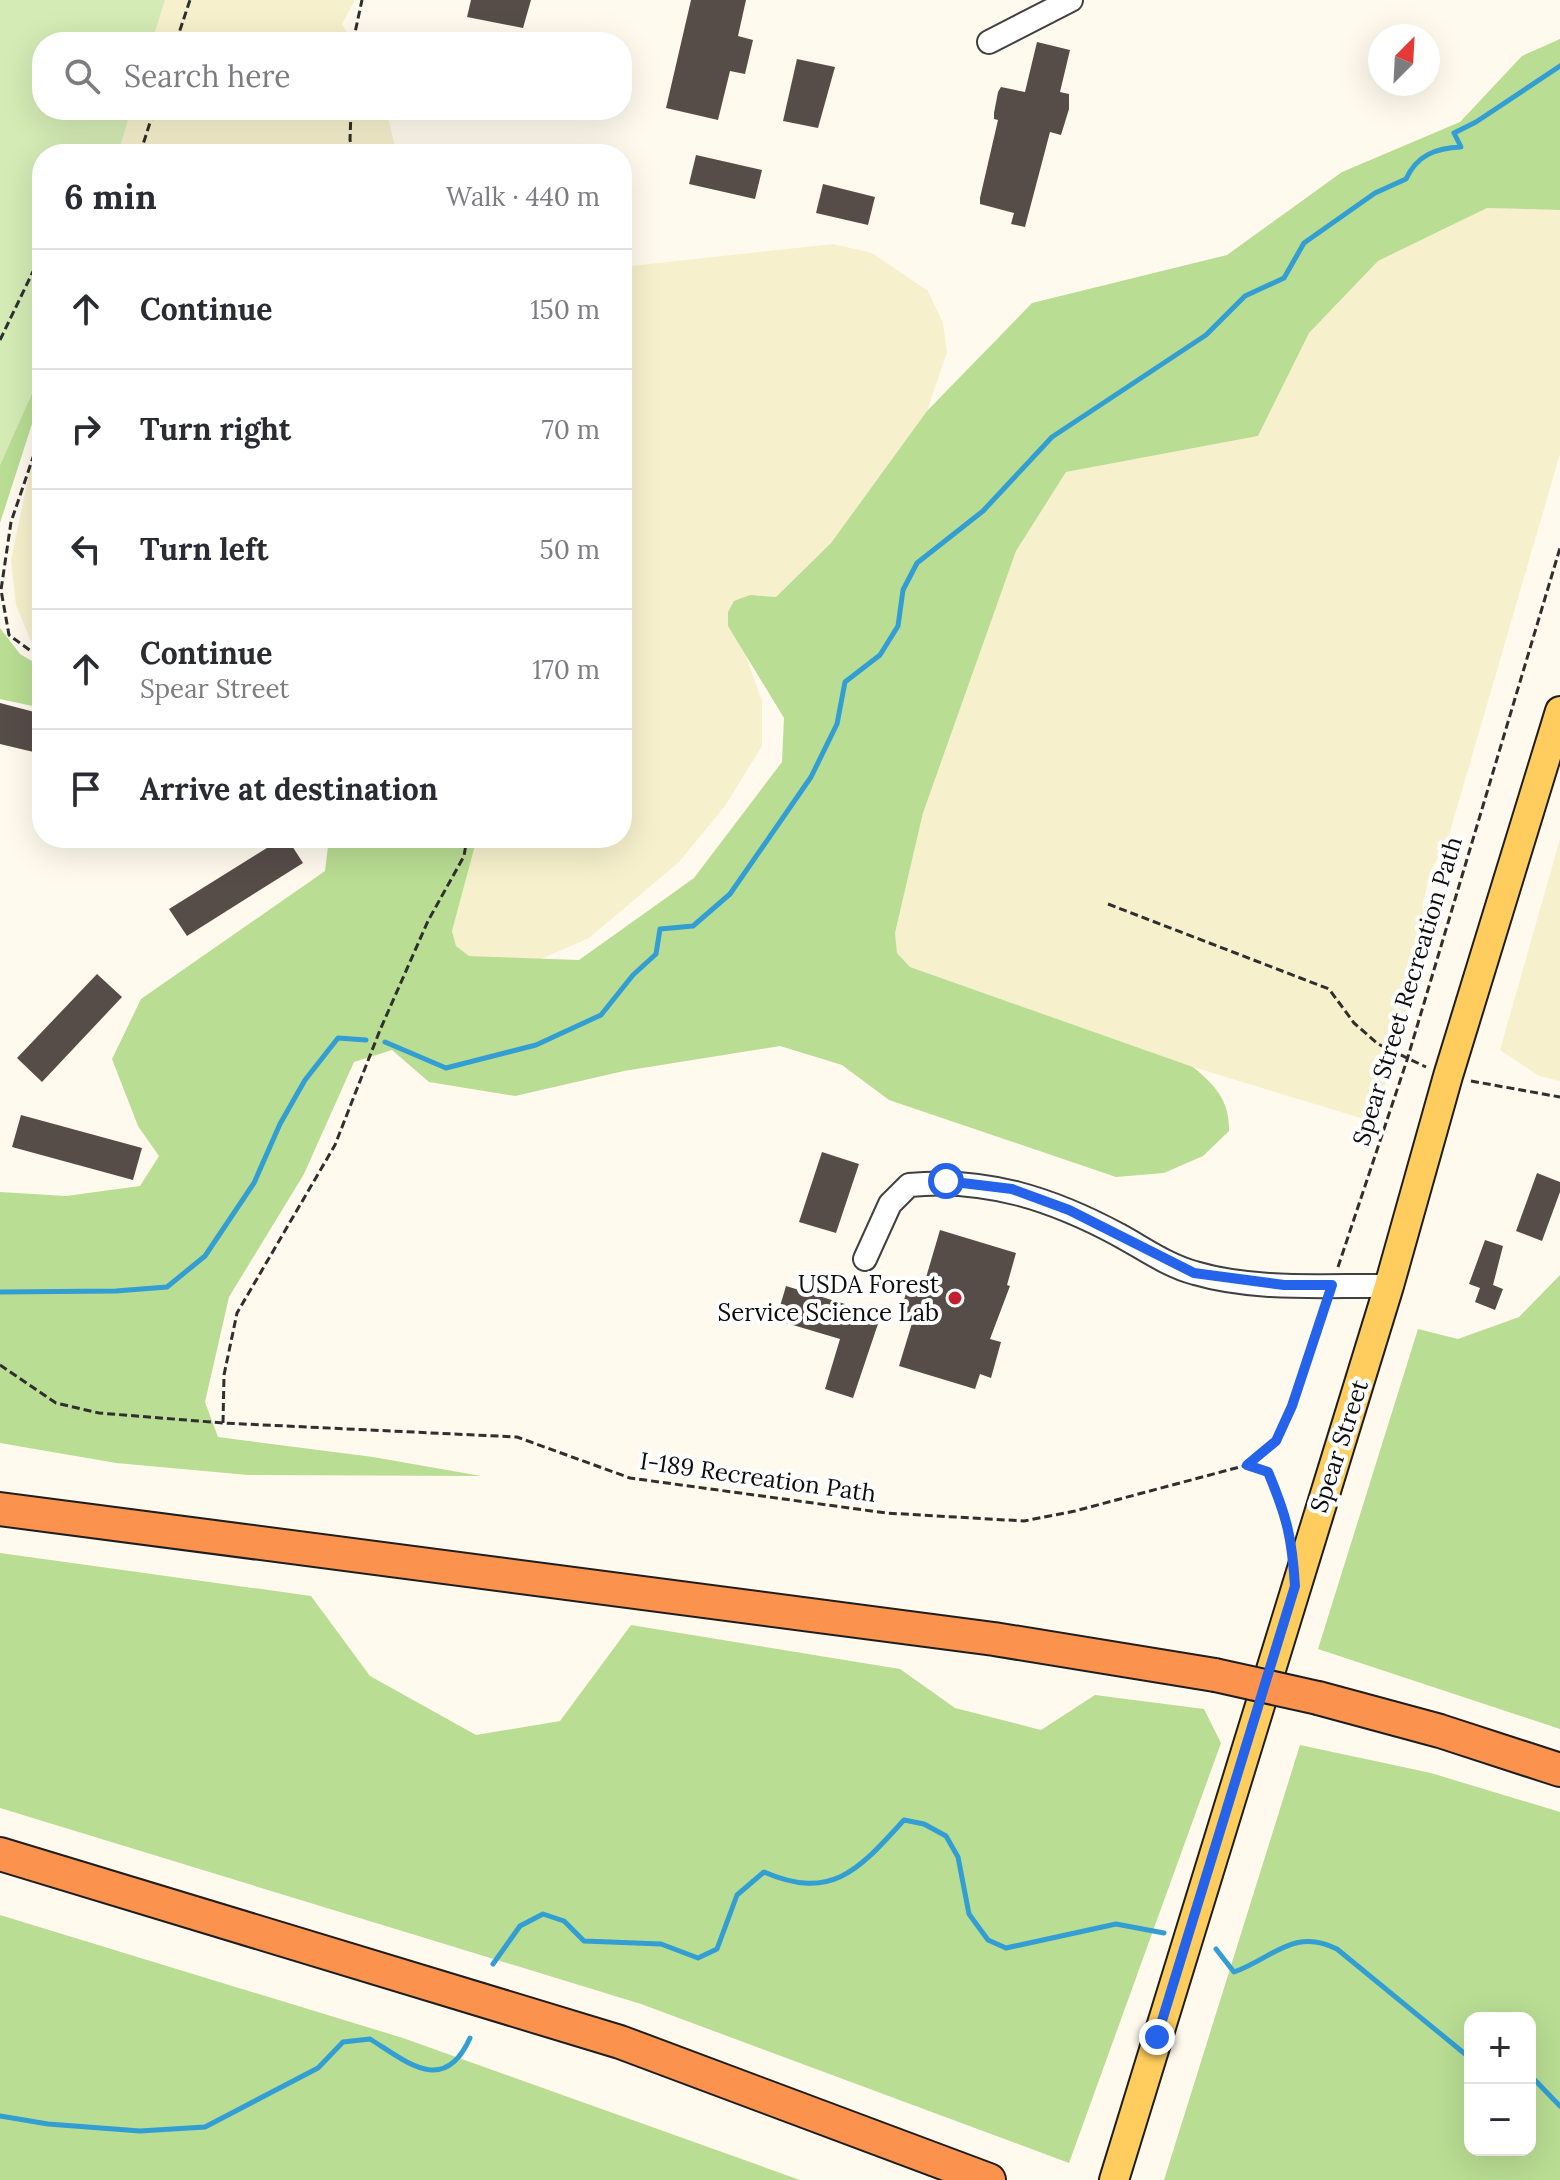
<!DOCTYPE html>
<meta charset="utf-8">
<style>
body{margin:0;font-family:Lora,serif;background:#f2f2f3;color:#2b2b33}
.controls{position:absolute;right:24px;bottom:24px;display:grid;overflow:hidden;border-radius:16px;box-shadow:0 8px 32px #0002}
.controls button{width:72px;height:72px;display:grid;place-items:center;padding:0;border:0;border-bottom:2px solid #e1e1e2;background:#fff;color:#2b2b33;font:40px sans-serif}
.compass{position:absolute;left:1368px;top:24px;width:72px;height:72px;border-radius:50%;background:#fff;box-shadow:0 8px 32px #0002;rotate:24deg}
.stop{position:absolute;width:24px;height:24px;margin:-18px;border:6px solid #2563eb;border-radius:50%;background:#fff}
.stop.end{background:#2563eb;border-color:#fff;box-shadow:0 2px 8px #0008}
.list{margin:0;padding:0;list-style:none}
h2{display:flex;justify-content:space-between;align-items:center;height:104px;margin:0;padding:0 32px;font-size:34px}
h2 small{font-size:26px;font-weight:400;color:#7c7c81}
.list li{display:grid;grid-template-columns:52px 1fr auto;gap:24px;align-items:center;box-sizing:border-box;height:120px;padding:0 32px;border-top:2px solid #e1e1e2}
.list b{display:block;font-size:30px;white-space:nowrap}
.list p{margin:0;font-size:26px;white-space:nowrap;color:#7c7c81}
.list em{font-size:26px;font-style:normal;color:#7c7c81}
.icon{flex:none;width:44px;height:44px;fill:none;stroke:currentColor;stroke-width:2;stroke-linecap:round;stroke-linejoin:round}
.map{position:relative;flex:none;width:1560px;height:2180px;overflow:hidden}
.search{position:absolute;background:#fff;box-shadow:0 8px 32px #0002;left:32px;top:32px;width:600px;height:88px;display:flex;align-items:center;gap:20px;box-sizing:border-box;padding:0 28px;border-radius:32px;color:#7c7c81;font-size:30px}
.panel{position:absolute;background:#fff;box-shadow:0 8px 32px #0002;left:32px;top:144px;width:600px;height:704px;border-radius:32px}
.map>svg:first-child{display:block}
</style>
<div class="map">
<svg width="1560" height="2180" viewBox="0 0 1560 2180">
<rect width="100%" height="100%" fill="#fffaed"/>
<g fill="#f6f0cc">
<path d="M165,0h190l-13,24 11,18h-201z"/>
<path d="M131,110h255l11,44h-279z"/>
<path d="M1487,208l73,2v244l-113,388 -16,28 -9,36 8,25 -56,191 -181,-55 -283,-100 -13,-14 -2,-20 28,-120 93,-262 50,-79 192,-36 51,-103 69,-72z"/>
<path d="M833,244l39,9 56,38 15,32 4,29 -20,59 -96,132 -55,54 -26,-2 -22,31 15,22 19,53v45l-37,60 -46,56 -90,76 -48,21 -72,-3 -13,-10 -4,-15 25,-93h145v-571z"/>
<path d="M42,412v235l-11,-6 -15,-36 -5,-45z"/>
<path d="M1560,839v242l-21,-5 -39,-26z"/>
</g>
<path fill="#d4ebb5" d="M0,0h165l-13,42h-110v68h89l-13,44h-76v217l-42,94z"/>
<g fill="#b9dd93" fill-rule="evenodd">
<path d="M1560,39v171l-73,-2 -109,53 -69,72 -51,103 -192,36 -50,79 -93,262 -28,120 2,20 13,14 283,100c22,18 37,34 36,64l-26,25 -39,17 -48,4 -227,-77 -47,-35 -62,-19 -156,25 -109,25 -86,-14 -37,-32 -38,12 -50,112 -75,123 -24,105 13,35 155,20 108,19 -233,-1 -132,-12 -116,-20v-251l66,4 74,-10 19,-30 -21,-30 -26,-67 29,-60 184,-128 4,-33h148l-25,93 4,15 13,10 110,4 115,-82 88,-116 2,-44 -56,-92v-14l6,-11 16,-6 26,2 55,-54 96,-132 105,-108 195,-48 115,-83 118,-50 62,-66z"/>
<path d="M42,371v22l-42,130v-58z"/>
<path d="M0,628l20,26 22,13v41l-42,-9z"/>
<path d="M1560,1275v454l-242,-80 100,-320 40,10 61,-22z"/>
<path d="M0,1553l311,43 59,80 106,59 84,-14 71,-96 269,44 55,39 86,22 54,-35 109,14 17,34 -152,420 -428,-159 -641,-196z"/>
<path d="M1300,1745l131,28 129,39v368h-396zM1530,2018v132h-60v-132z"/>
<path d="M0,1915l403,123 397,142h-800z"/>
</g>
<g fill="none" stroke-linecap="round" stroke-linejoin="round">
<g stroke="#329ed4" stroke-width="5">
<path d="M385,1042l61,26 90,-23 65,-30 32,-40 23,-21 4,-25 33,-3 37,-32 81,-117 26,-53 8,-42 35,-27 18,-29 5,-36 14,-27 66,-52 69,-74 154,-102 39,-39 39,-18 20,-35 71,-50 31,-14c11,-24 30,-31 55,-32l-7,-14 22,-11 84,-56"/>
<path d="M0,1292l116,-1 51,-4 38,-31 49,-73 26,-59 25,-44 33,-42 28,2"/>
<path d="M1216,1949l18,23c39,-14 60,-45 103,-23l133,109"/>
<path d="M493,1964l27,-38 23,-12 21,7 20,20 77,3 37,14 19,-9 20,-54 27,-23c69,30 96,-4 140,-52l20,4 22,12 12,21 11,57 19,26 18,8 110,-24 48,9"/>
<path d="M1530,2075l30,31"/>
<path d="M0,2116l48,8 92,7 65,-4 113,-59 25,-26 27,-3c37,23 74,57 100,-1"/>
</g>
</g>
<g fill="#564d49">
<path d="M471,0h60l-8,28 -56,-11z"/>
<path d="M691,0h55l-8,36 15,4 -8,34 -15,-3 -12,49 -52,-12z"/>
<path d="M1037,42l33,8 -10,42 9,2v15l-8,26 -11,-3 -25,95 -14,-3 3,-11 -34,-9v-6l18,-78 -4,-1v-6l4,-21 3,-5 24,5z"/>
<path d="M797,59l38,8 -17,61 -35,-7z"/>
<path d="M696,155l66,15 -7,29 -66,-15z"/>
<path d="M823,184l52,13 -7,28 -52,-12z"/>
<path d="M0,703l42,11v40l-42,-10z"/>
<path d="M283,838h4l16,25 -116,73 -18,-27z"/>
<path d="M97,974l25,23 -80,85 -25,-24z"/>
<path d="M21,1115l121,33 -9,32 -121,-33z"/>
<path d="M822,1152l37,12 -23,69 -37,-11z"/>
<path d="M1537,1173l23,9v10l-18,49 -26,-10z"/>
<path d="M940,1230l76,23 -9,32 3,1 -20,53 11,3 -10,36 -11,-4 -5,15 -76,-23 14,-46 -14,-4 12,-39 14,4z"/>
<path d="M1485,1240l18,6 -10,39 10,4 -8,21 -20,-8 5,-14 -11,-4z"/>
<path d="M786,1286l95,29 -28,83 -28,-9 15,-50 -64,-19z"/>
</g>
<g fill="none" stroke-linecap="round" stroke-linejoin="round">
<defs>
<g id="minor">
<path d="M989,42l82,-42"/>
<path d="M865,1259l25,-55 19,-19c76,-8 143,14 210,50 24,13 49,31 76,38 61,18 131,12 194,13"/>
</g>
<path id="major" d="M1114,2180l275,-894 59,-210 112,-365"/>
<g id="highway">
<path d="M0,1509l994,130 221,36"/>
<path d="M1318,1698l122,33 120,39"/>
<path d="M0,1854l620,188 369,138"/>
</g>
</defs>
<use href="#minor" stroke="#404040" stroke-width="26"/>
<use href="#major" stroke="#1e1e1e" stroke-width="32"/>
<use href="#highway" stroke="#1e1e1e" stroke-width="36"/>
<g stroke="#2f2f2f" stroke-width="3" stroke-dasharray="8 4" stroke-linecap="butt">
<path d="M176,42l14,-42"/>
<path d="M353,42l9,-42"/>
<path d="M351,110l-1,30 4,14"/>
<path d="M140,154l14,-44"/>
<path d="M0,340l39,-81"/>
<path d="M42,431l-31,91 -10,68 8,45 33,24"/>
<path d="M1108,904l221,85 25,34 24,21 48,23"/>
<path d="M1471,1081l89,16"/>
<path d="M1338,1267l69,-207 153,-512"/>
<path d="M0,1365l56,38 43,10 124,10 294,14 113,41 256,35 138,8 51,-10 172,-46 29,-24 49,-136"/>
<path d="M223,1423l1,-48 13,-62 98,-168 45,-115 48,-109 36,-65 3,-18"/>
<path d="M1247,1465l21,7 22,58"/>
</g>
<use href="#minor" stroke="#fff" stroke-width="22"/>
<use href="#major" stroke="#ffcd5d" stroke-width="28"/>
<use href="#highway" stroke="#fb934f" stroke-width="32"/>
<defs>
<path id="highway-bridge" d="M1215,1675l103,23"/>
</defs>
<use href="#highway-bridge" stroke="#1e1e1e" stroke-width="36" stroke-linecap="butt"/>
<use href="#highway-bridge" stroke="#fb934f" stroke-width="32"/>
</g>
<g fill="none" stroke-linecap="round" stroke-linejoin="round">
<path stroke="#2563eb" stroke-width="10" d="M946,1181l66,8 57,21 125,63 90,12h48l-40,121 -16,35 -29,24 21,7c19,45 24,66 27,114l-138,451"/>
</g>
<circle fill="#c41e31" stroke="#fff" stroke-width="3" cx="955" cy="1298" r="8"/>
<g text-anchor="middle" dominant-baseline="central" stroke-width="8" stroke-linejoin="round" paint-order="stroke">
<g font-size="24" fill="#0d0d0d" stroke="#fff">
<text transform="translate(1407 991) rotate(-73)">Spear Street Recreation Path</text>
<text transform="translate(1339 1446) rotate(-72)">Spear Street</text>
<text transform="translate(758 1477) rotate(8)">I-189 Recreation Path</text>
</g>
<g font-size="24" fill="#0d0d0d" stroke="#fff" text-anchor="end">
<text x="939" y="1284">USDA Forest<tspan x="939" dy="28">Service Science Lab</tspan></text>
</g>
</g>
</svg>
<div class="controls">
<button>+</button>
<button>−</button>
</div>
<svg class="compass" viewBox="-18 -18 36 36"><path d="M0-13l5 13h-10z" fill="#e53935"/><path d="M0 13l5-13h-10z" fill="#7c7c81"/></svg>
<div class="stop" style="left:946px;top:1181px"></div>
<div class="stop end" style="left:1157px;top:2037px"></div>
<div class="search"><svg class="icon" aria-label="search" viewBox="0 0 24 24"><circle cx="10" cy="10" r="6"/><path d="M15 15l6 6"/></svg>Search here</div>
<section class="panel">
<h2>6 min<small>Walk · 440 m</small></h2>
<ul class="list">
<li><svg class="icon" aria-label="ahead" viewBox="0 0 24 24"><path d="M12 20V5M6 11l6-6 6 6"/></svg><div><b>Continue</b></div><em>150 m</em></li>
<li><svg class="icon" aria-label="right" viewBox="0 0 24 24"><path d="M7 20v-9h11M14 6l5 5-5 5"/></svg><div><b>Turn right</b></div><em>70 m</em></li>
<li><svg class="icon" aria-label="left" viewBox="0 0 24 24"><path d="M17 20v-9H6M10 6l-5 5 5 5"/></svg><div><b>Turn left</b></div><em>50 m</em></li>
<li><svg class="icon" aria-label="ahead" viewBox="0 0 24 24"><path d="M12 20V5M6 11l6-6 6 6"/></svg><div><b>Continue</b><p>Spear Street</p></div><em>170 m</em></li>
<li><svg class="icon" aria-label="arrive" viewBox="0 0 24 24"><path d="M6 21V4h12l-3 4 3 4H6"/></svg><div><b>Arrive at destination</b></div></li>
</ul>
</section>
</div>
